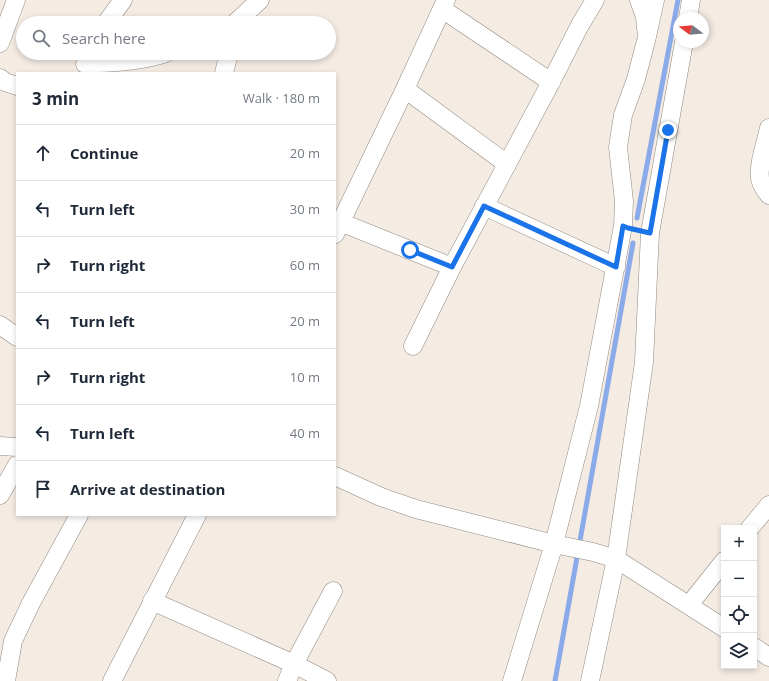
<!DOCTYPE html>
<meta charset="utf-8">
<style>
body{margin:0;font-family:"Open Sans",sans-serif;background:#f6f6f7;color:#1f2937}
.controls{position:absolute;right:12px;bottom:12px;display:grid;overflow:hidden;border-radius:0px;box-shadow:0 2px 6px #0003}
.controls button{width:36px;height:36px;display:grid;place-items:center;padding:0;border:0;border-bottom:1px solid #e0e1e3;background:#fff;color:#1f2937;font:20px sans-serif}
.compass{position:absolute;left:673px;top:12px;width:36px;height:36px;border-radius:50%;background:#fff;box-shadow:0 2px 6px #0003;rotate:286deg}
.stop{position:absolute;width:12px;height:12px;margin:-9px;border:3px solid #1a73e8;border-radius:50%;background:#fff}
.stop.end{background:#1a73e8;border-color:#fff;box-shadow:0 1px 4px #0008}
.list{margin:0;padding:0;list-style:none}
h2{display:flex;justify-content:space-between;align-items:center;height:52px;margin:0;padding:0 16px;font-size:17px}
h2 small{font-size:13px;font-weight:400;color:#747a83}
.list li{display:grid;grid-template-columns:26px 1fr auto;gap:12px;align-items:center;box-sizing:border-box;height:56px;padding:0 16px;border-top:1px solid #e0e1e3}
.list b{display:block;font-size:15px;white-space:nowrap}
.list em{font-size:13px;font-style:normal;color:#747a83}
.icon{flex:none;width:22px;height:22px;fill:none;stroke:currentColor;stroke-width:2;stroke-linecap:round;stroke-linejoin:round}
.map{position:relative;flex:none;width:769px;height:681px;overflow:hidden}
.search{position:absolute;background:#fff;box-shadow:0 2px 6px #0003;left:16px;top:16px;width:320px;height:44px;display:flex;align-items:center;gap:10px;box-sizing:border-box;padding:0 14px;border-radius:22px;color:#747a83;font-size:15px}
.panel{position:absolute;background:#fff;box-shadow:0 2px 6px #0003;left:16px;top:72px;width:320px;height:444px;border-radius:0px}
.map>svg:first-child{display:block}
</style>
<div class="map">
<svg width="769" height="681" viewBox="0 0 769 681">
<rect width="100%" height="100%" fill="#f4ebe3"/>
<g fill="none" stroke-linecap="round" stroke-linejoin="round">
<g stroke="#8baaea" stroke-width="5">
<path d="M637,218l41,-218"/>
<path d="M555,681l78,-438"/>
</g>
<defs>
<g id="minor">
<path d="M639,0l6,17 1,12"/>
<path d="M442,9l109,73"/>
<path d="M688,18l3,-18"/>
<path d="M106,23l17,-23"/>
<path d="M235,23l25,-23"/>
<path d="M0,43l16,-43"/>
<path d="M85,64c28,-2 55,-2 81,-11"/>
<path d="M224,73l5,-20"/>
<path d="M0,78l5,4 12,4"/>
<path d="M405,89l102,75"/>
<path d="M769,128c-3,14 -11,36 -9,50 1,7 5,12 9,17"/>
<path d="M484,206l132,61"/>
<path d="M335,220l117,47"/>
<path d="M335,234l70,-145 41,-89"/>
<path d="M0,325l17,12"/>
<path d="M413,346l39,-79 99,-185 29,-57 15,-25"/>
<path d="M0,446l17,1"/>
<path d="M335,476l46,21 35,12 138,35 39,8 23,7 108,69"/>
<path d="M0,495l17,-30"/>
<path d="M750,528l19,-23"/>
<path d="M152,601l142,63 33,17"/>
<path d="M689,605l35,-44"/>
<path d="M754,647l15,10"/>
<path d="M6,681l7,-40 18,-38 48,-88"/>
<path d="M112,681l85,-166"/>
<path d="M287,681l7,-17 39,-73"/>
<path d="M512,681l42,-137 35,-138 34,-180 1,-25 -6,-54 5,-32 13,-36 10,-38 9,-41"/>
<path d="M590,681l26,-122 28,-197 6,-129 34,-191"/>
</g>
</defs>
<use href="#minor" stroke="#918981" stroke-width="19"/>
<use href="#minor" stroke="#fff" stroke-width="18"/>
</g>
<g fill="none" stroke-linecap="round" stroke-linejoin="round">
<path stroke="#1a73e8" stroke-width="5" d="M410,250l42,17 32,-61 132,61 7,-41 5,2 22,5 18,-103"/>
</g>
</svg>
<div class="controls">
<button>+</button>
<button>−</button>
<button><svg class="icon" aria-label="locate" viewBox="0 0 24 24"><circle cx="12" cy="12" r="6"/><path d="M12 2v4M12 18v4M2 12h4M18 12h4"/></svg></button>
<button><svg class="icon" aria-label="layers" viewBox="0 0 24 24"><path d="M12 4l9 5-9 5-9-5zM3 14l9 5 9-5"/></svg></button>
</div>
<svg class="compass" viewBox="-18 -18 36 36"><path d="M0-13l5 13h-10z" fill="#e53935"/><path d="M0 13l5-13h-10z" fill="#747a83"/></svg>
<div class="stop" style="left:410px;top:250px"></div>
<div class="stop end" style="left:668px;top:130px"></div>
<div class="search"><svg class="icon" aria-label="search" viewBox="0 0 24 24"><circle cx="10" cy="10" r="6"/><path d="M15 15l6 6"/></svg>Search here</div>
<section class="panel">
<h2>3 min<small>Walk · 180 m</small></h2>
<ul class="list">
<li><svg class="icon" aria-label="ahead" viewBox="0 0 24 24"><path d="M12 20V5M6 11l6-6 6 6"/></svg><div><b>Continue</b></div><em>20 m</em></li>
<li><svg class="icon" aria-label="left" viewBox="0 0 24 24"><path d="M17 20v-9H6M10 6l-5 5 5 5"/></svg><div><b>Turn left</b></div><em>30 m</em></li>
<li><svg class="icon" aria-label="right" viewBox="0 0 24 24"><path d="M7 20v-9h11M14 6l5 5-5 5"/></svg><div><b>Turn right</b></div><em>60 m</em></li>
<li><svg class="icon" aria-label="left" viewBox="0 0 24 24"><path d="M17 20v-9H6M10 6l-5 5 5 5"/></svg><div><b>Turn left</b></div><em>20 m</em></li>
<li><svg class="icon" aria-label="right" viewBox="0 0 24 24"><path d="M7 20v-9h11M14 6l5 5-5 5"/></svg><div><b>Turn right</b></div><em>10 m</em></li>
<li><svg class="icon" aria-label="left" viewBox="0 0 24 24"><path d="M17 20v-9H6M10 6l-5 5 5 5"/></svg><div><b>Turn left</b></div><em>40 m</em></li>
<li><svg class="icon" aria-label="arrive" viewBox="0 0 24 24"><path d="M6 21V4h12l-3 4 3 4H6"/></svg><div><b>Arrive at destination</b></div></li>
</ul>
</section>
</div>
